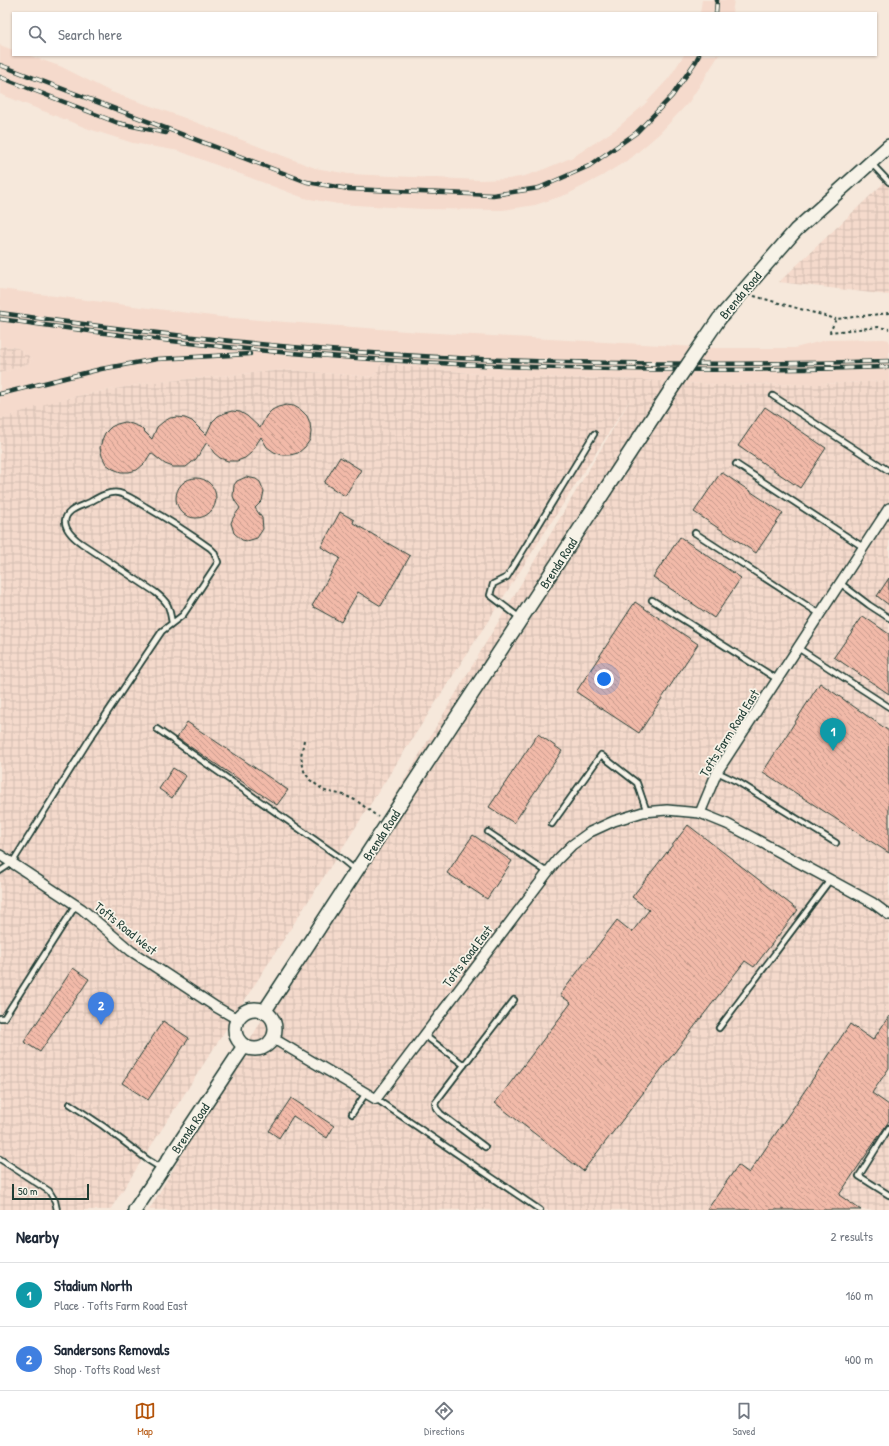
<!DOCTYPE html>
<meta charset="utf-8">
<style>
body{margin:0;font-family:"Patrick Hand",sans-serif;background:#f2f2f3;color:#1f2937}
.scale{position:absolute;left:12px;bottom:10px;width:77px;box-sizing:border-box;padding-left:4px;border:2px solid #1f3d34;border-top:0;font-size:11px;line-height:14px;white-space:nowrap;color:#1f3d34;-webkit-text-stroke:3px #f7f3e8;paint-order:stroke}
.you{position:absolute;left:604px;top:679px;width:14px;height:14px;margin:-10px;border:3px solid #fff;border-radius:50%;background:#1a73e8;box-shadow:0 0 0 6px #1a73e833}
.badge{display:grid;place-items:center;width:26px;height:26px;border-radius:50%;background:#b45309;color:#fff;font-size:13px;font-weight:700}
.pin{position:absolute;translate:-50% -33px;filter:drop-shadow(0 1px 2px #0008)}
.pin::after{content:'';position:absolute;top:21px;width:14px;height:12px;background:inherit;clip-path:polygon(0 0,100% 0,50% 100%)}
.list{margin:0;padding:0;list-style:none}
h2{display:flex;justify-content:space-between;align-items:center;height:52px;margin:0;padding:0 16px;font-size:17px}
h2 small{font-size:13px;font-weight:400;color:#747a83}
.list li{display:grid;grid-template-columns:26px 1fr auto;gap:12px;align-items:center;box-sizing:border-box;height:64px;padding:0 16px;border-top:1px solid #e0e1e3}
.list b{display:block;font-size:15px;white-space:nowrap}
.list p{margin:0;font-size:13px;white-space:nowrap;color:#747a83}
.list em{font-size:13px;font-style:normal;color:#747a83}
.icon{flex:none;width:22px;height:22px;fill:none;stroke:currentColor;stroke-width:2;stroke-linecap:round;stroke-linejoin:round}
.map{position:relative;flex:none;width:889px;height:1210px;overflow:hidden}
.search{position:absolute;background:#fff;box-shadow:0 1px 3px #0004;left:12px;right:12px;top:12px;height:44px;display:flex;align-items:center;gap:10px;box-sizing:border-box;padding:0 14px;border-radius:0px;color:#747a83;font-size:15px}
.sheet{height:180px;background:#fff}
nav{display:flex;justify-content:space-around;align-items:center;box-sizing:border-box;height:56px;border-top:1px solid #e0e1e3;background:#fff;font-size:11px;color:#747a83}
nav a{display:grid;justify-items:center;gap:2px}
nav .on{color:#b45309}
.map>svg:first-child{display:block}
</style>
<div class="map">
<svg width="889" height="1210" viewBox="0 0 889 1210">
<defs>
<pattern id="industrial-grid" width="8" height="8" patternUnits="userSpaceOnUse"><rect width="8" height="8" fill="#f5dacc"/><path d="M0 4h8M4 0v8" fill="none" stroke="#d2bcb0"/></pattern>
<pattern id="building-back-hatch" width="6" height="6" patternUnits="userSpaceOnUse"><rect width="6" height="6" fill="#f2baa9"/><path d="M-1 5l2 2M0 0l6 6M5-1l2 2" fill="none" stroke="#c3988a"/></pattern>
</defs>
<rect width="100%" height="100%" fill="#f6e8db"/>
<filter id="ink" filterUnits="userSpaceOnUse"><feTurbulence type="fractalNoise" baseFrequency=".025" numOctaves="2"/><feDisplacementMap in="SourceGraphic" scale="8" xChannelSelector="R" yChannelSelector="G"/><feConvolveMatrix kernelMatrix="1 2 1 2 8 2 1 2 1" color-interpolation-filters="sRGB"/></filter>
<g filter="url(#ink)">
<g fill="#f5dacc">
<path d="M702,0h32l-2,13h-32z"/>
<path d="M0,45l13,5v5h15l34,12 49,25 71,25 133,51 34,6 131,6 28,-1 17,-3 17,-6 31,-13 43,-28 29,-25 24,-26 15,-23h35l-30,47 -29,31 -29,25 -29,18 -34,18 -33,11 -32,5 -79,-1 -86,-5 -34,-6 -125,-47 -46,-8 -44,-14 -89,-35z"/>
<path d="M0,289l220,28 200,15 296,16h79l31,-8 58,-1 5,1v41l-69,3 -103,1 -74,-5 -149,-4 -112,-13 -9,14 -87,-7 -138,13 -76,14 -72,22v-46l34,-12 -16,-13 -18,-2z"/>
</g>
<g fill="url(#industrial-grid)">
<path d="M889,178v117l-110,-13z"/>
<path d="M0,346l18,2 17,13 -35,12z"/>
<path d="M382,363l112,13 149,4 74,5 103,-1 69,-3v829h-740l484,-815 -523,815h-110v-791l42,-14 30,-8 76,-14 138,-13 87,7z"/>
</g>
<g fill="url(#building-back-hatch)" stroke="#1f3d34">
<path d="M286,405l8,1 7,4 6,6 3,7 1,9 -1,8 -5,7 -7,6 -8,2h-8l-8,-3 -7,-5 -6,-10 -10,16 -6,5 -8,3h-9l-8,-3 -6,-5 -7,-11 -11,17 -10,8h-13l-8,-3 -14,-11 -7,11 -7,6 -8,2h-8l-8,-3 -7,-5 -4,-8 -2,-8 2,-8 3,-7 6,-6 6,-3 8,-2 7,2 8,3 12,12 5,-12 6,-5 7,-4 7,-1 8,1 7,3 14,14 6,-13 6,-6 7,-3 7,-2 8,1 7,4 13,12 6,-12 6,-6 6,-3z"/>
<path d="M765,407l61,41 -26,40 -62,-42z"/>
<path d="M340,457l21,13 -16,26 -21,-13z"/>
<path d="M721,472l62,41 -27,40 -62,-41z"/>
<path d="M246,477l10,2 4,3 4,9 -2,10 -7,7 7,10 1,11 -6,9 -10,3 -5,-1 -8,-7 -3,-10 2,-5 7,-10 -5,-7 -2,-5 1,-11 3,-4z"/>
<circle cx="196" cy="498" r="20"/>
<path d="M340,512l14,8 -1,3 57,33 -29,50 -23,-14 -17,30 -29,-16 28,-48 -19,-11z"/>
<path d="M680,537l61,41 -27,40 -61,-41z"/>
<path d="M889,578v27l-12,-9z"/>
<path d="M635,602l63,42 -59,89 -63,-41z"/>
<path d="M863,616l26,18v60l-55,-37z"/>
<path d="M820,683l69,48v122l-126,-81z"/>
<path d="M187,722l101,68 -11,15 -100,-67z"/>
<path d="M538,734l24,17 -48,72 -25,-16z"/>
<path d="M173,768l13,8 -14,22 -13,-9z"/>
<path d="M688,825l110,85 -44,57 -9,-6 -162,210 -88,-68 76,-100 -11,-8 57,-75 15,12 17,-22 -17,-13z"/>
<path d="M473,835l39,26 -25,38 -40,-26z"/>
<path d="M73,968l16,11 -49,73 -16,-10z"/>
<path d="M889,1016v52l-17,25 17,12v16l-50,74 22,15h-154l31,-45 11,8 101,-149 23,16z"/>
<path d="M163,1021l26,17 -41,62 -26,-17z"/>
<path d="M291,1098l43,28 -7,12 -34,-22 -14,22 -10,-7z"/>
</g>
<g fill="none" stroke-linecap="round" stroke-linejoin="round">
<defs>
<g id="service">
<path d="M872,164l17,18"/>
<path d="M773,396l116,75"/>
<path d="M736,464l127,83"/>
<path d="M695,533l125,81"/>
<path d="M840,583l29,22 20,13"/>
<path d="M652,600l125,79"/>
<path d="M520,618l-30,-23 3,-11 14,-7 87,-143"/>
<path d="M798,648l91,59"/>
<path d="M157,729l181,127 17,14"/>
<path d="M717,772l21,10 98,61"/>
<path d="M552,824l49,-69 36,28 10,29"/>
<path d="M488,832l59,40"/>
<path d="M0,871l12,-8 77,-123 73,-109 21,-16 35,-53 -4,-10 -4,-4c-21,-15 -41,-28 -64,-41 -8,-5 -18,-12 -27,-14 -10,-2 -20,4 -29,9 -6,3 -14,5 -19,9 -14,11 0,25 10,32l74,49c14,11 14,14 17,31"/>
<path d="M0,1018h4l72,-113"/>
<path d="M719,1028l111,-148"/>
<path d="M424,1035l40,30 50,-65"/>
<path d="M464,1065l-29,38 1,5 5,6 44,33"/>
<path d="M376,1099l164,111"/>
<path d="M70,1104l33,22 45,34 13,8"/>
<path d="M352,1114l14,-21"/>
<path d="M889,1128l-30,48 30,19"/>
<path d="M0,1159l49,32 6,10 2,9"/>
</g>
<g id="minor">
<path d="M700,813l17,-41 172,-264"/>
<path d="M0,855l82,54 49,42 85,56 21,12"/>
<path d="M274,1039l102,60 181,-239 15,-15 18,-13 24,-11 29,-9 24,-2 33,3 27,11 23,12 123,67 16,12"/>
</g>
<g id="secondary">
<path d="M719,319l77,-89 93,-84"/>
<circle cx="255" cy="1029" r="20"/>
<path d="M264,1012l370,-566"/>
<path d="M135,1210l109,-164"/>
</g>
</defs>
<use href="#service" stroke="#1f3d34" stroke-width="8"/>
<use href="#minor" stroke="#1f3d34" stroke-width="12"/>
<use href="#secondary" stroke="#1f3d34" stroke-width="16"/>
<g stroke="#1f3d34" stroke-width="2" stroke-dasharray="3 3" stroke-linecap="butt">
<path d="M754,296l82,23"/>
<path d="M889,313l-53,6 -6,13 49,-5 10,2"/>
<path d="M304,740l-3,16 3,15 6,9 15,11 19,4 13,6 21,16"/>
</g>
<use href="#service" stroke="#f7f3e8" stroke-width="4.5"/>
<use href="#minor" stroke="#f7f3e8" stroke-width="9"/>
<use href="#secondary" stroke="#f7f3e8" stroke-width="13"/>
<defs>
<g id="rail">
<path d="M716,13l1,-13"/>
<path d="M0,65l307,117 42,7 144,6 46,-7 50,-22 47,-33 36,-37 24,-35 3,-6"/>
<path d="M0,77l118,46 48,10"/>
<path d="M0,313c93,13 187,24 280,33 202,18 406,21 609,15"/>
<path d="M0,319c93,13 187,25 280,33 203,18 406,21 609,15"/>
<path d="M0,394l101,-25 56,-10 93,-5"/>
</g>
</defs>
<use href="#rail" stroke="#1f3d34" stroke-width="4.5"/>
<use href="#rail" stroke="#f7f3e8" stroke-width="3" stroke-dasharray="9" stroke-linecap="butt"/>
<defs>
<path id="secondary-bridge" d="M634,446l42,-64 43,-63"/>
</defs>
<use href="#secondary-bridge" stroke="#1f3d34" stroke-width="16" stroke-linecap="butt"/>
<use href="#secondary-bridge" stroke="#f7f3e8" stroke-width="13"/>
</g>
</g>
<g text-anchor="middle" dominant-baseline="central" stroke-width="3.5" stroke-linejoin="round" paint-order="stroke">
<g font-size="13" fill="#1f3d34" stroke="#f7f3e8">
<text transform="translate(740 295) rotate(-50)">Brenda Road</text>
<text transform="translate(558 563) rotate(-57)">Brenda Road</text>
<text transform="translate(729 733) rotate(-58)">Tofts Farm Road East</text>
<text transform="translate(381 835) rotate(-57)">Brenda Road</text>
<text transform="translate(126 928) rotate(39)">Tofts Road West</text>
<text transform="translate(467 956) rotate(-53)">Tofts Road East</text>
<text transform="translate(190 1128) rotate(-56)">Brenda Road</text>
</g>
</g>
</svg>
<div class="scale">50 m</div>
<div class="you"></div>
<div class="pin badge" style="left:833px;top:751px;background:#0f9aa8">1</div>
<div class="pin badge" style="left:101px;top:1025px;background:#3f7fe0">2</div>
<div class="search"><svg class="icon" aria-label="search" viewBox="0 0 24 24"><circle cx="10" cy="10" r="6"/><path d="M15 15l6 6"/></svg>Search here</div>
</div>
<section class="sheet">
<h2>Nearby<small>2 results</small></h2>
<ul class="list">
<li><span class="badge" style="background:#0f9aa8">1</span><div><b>Stadium North</b><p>Place · Tofts Farm Road East</p></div><em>160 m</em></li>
<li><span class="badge" style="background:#3f7fe0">2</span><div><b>Sandersons Removals</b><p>Shop · Tofts Road West</p></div><em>400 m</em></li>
</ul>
</section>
<nav>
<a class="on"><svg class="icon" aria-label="map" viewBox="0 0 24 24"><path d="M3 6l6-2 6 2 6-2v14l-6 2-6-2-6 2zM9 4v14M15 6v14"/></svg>Map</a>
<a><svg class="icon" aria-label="directions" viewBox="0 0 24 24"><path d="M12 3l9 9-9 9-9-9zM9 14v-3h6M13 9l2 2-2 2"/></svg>Directions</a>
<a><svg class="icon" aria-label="saved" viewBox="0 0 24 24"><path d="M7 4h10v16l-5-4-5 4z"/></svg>Saved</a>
</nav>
